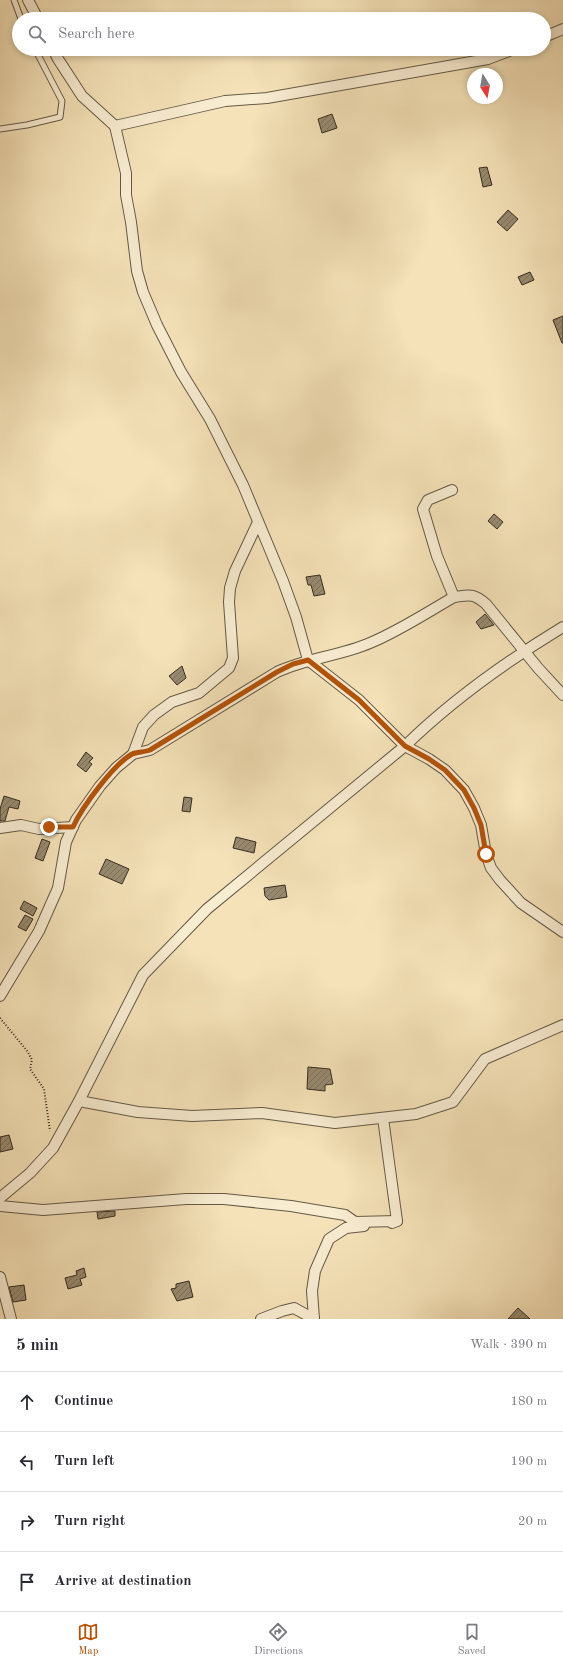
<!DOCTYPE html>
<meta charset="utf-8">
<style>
body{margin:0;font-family:"Old Standard TT",serif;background:#f7f7f7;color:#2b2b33}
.compass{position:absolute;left:467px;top:68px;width:36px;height:36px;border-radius:50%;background:#fff;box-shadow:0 2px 6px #0003;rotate:169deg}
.stop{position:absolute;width:12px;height:12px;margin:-9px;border:3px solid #b45309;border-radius:50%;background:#fff}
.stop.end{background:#b45309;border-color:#fff;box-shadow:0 1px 4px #0008}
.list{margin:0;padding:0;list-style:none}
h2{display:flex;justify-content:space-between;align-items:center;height:52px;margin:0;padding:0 16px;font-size:17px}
h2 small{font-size:13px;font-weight:400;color:#7c7c81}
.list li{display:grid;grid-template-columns:26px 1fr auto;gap:12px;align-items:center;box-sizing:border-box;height:60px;padding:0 16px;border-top:1px solid #e1e1e2}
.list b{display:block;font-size:15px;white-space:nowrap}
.list em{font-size:13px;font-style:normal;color:#7c7c81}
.icon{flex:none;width:22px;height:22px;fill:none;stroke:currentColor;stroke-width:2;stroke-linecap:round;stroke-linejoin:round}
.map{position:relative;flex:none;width:563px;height:1319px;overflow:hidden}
.search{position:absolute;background:#fff;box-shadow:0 2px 6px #0003;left:12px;right:12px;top:12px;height:44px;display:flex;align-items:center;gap:10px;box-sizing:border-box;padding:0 14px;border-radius:22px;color:#7c7c81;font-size:15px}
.sheet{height:292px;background:#fff}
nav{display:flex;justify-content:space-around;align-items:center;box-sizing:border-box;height:56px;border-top:1px solid #e1e1e2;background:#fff;font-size:11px;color:#7c7c81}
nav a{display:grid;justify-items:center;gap:2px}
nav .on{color:#b45309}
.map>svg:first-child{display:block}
</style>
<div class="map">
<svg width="563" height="1319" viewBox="0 0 563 1319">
<defs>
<pattern id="building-hatch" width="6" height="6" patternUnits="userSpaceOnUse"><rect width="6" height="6" fill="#988b70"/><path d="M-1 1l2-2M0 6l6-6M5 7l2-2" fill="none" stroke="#7d725c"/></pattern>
</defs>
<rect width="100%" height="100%" fill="#f5e2b8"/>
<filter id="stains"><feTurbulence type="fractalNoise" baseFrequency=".005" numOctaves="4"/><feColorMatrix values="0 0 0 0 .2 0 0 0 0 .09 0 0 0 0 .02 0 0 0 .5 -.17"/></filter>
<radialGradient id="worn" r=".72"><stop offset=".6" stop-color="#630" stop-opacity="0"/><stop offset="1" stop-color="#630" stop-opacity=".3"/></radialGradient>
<g fill="url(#building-hatch)" stroke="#342c21">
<path d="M332,114l5,14 -15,5 -4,-14z"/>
<path d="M487,167l5,18 -9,2 -4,-19z"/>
<path d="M508,210l10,9 -11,12 -10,-9z"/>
<path d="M530,272l4,8 -12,5 -4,-8z"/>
<path d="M563,316v27h-1l-9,-23z"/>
<path d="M494,514l9,8 -6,7 -9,-8z"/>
<path d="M320,575l5,19 -11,2 -3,-11h-3l-2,-8z"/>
<path d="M485,614l9,11 -13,4 -5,-7z"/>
<path d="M182,666l4,12 -9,7 -8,-9z"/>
<path d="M86,752l7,6 -4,4 3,2 -6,8 -9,-7z"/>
<path d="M4,796l16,5 -2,8 -9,-2 -4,14h-5v-12z"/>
<path d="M184,797l8,1 -2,14 -8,-1z"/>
<path d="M236,837l20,5 -2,11 -21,-5z"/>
<path d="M42,839l8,3 -7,19 -8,-3z"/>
<path d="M106,859l23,10 -7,15 -23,-10z"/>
<path d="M285,885l2,12 -18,3 -4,-4 -1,-8z"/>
<path d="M24,901l13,7 -4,8 -13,-7z"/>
<path d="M25,915l8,4 -7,12 -8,-4z"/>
<path d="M308,1067l22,2 3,15 -8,1v6l-18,-2z"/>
<path d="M9,1135l4,14 -13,3v-15z"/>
<path d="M115,1211v5l-17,3 -1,-7z"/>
<path d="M84,1268l2,9 -6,2 2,6 -14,4 -3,-11 12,-3 -1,-4z"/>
<path d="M189,1281l4,16 -16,4 -6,-12 5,-1v-4z"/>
<path d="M24,1285l2,15 -13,2 -4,-15z"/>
<path d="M518,1308l12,11h-22z"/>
</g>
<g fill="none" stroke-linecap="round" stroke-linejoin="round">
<defs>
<g id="service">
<path d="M14,0l7,19"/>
<path d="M0,129l27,-4 33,-8 2,-16 -27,-52"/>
</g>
<g id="minor">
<path d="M28,0l10,19"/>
<path d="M544,37l19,-8"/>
<path d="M53,49l5,10 24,37 33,30 110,-25 42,-3 221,-39 26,-10"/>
<path d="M115,126l11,47v22l5,27 6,49 6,21 14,33 24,47 29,47 33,66 40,96 13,36 12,43 51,40 46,46 24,13 16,11 19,20 10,18 7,17 5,29 5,14 9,12 21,23 42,29"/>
<path d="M452,490l-24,10 -5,9 14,47 17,41"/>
<path d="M133,754l10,-27 11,-12 18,-13 27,-9 30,-25 4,-10 -4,-56 1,-14 5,-17 23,-49"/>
<path d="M0,828l21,-3 18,4 34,-2"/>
<path d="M0,996l39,-65 19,-43 8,-46 10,-22 24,-34 16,-18 17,-14 17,-4 127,-78c30,-14 63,-16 93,-29 29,-12 56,-30 84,-46 16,-2 19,-4 32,7l52,64 25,27"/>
<path d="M79,1101l59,11 54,4 70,-3 73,10 81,-9 37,-12 32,-43 78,-34"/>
<path d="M383,1118l14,103 -5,2"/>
<path d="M0,1198l30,-25 23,-25 26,-47 64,-126 64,-66 198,-163c47,-46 102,-85 158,-119"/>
<path d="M0,1206l43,4 143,-11h38l67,7 54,9 10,7 42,-1"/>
<path d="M0,1277l11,42"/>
<path d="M261,1319l21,-8 12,-3 20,11"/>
<path d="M314,1319l-2,-28 3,-20 14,-32 17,-11 18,-2"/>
</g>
</defs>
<use href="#service" stroke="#645a47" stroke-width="7"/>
<use href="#minor" stroke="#645a47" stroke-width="12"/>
<path stroke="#342c21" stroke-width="2" stroke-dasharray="1 2" stroke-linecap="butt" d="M0,1018l28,34 4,8 -2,9 14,20 6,42"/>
<use href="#service" stroke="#f8ecd1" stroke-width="5"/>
<use href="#minor" stroke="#f8ecd1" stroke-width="10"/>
</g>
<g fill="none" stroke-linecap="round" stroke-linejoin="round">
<path stroke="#b45309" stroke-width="5" d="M49,827h24c9,-20 40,-62 59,-73 5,-2 13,-2 18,-4l127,-78 16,-8 15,-4 51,40 46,46 24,13 16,11 19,20 10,18 7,17 5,29"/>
</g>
<rect width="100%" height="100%" filter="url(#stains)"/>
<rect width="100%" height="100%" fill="url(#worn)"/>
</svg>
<svg class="compass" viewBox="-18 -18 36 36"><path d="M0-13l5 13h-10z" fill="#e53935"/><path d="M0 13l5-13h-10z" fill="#7c7c81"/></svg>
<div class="stop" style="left:486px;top:854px"></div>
<div class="stop end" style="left:49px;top:827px"></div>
<div class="search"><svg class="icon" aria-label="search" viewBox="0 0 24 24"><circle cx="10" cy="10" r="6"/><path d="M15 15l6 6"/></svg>Search here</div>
</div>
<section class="sheet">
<h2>5 min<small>Walk · 390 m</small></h2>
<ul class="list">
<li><svg class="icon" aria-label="ahead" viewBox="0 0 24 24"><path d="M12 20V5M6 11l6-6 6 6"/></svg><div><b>Continue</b></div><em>180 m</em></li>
<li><svg class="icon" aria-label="left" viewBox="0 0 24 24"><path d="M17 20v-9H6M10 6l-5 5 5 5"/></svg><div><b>Turn left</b></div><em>190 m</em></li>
<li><svg class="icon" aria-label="right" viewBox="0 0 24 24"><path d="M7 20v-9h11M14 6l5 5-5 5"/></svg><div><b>Turn right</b></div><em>20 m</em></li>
<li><svg class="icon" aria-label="arrive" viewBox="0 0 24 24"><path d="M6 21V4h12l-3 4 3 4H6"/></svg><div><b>Arrive at destination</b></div></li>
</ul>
</section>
<nav>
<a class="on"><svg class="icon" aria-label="map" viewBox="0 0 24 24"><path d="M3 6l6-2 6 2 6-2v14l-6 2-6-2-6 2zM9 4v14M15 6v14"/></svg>Map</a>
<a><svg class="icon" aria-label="directions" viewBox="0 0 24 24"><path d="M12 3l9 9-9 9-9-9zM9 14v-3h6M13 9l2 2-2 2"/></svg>Directions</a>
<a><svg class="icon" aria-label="saved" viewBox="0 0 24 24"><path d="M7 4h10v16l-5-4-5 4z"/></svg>Saved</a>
</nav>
